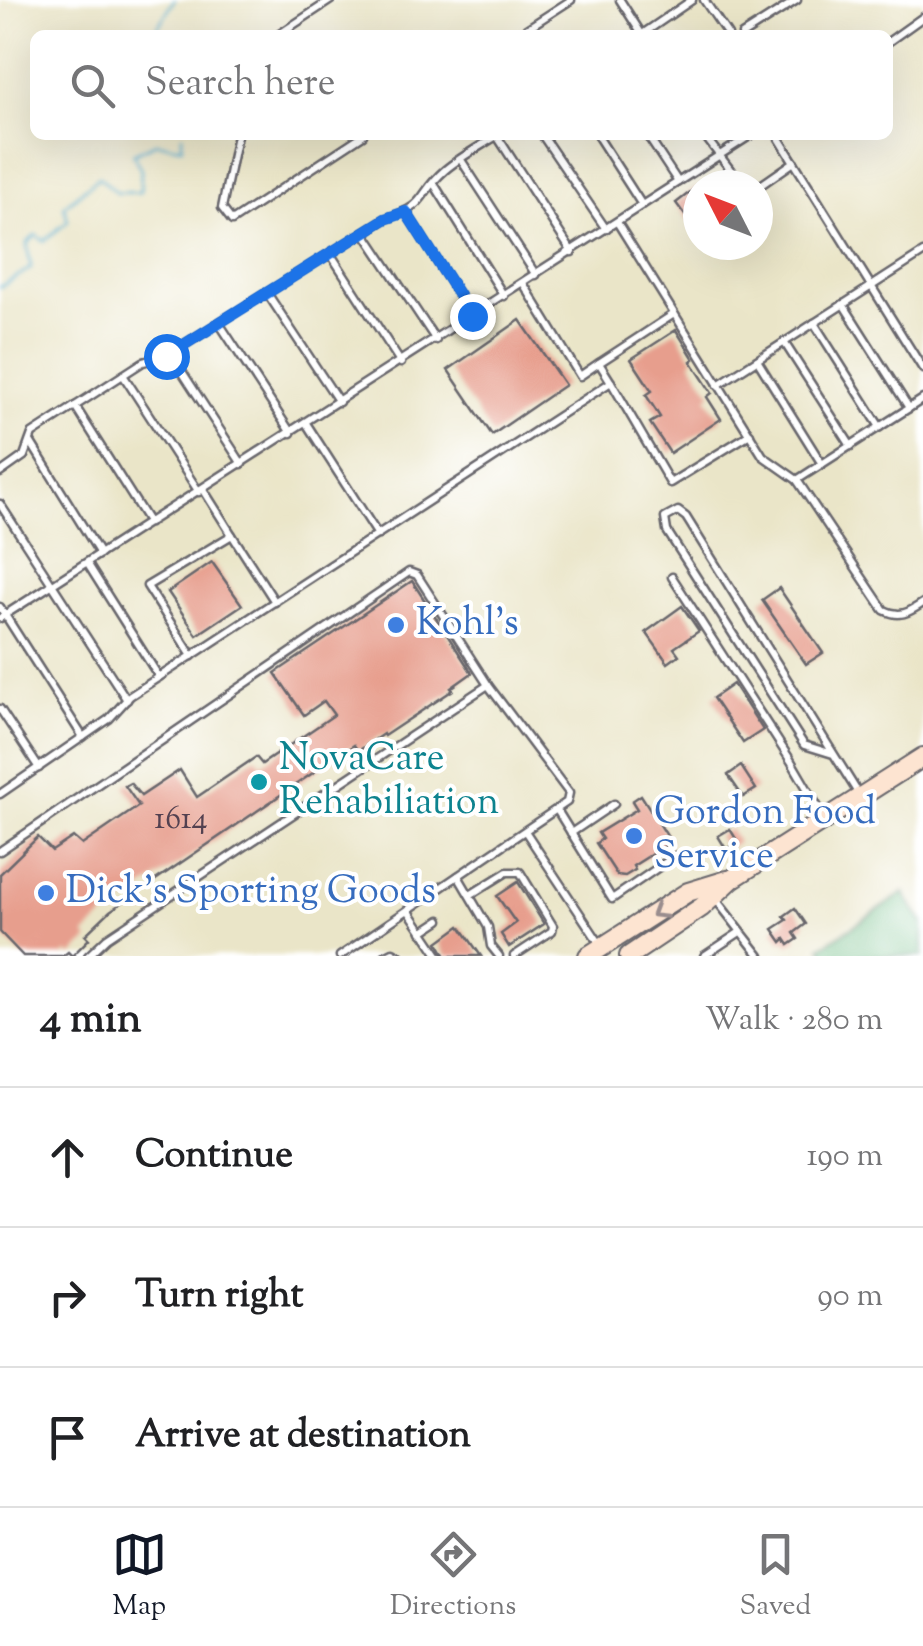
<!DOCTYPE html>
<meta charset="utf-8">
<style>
body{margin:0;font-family:"Sorts Mill Goudy",serif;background:#f6f6f6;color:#202124}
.compass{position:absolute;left:683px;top:170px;width:90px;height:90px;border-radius:50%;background:#fff;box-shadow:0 10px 40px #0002;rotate:312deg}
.stop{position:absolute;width:30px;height:30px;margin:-22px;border:8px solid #1a73e8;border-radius:50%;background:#fff}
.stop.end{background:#1a73e8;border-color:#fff;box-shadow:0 2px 10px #0008}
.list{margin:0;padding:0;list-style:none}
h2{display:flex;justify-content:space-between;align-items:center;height:130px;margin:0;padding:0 40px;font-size:42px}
h2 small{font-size:32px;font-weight:400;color:#757577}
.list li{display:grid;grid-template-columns:65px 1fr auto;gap:30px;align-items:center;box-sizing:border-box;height:140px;padding:0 40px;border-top:2px solid #e0e0e0}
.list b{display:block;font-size:38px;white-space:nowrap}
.list em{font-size:32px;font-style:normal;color:#757577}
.icon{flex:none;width:55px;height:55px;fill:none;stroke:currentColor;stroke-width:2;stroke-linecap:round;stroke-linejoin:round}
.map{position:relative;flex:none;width:923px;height:956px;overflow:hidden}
.search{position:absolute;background:#fff;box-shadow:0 10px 40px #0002;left:30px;right:30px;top:30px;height:110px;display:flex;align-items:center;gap:25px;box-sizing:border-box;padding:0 35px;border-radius:15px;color:#757577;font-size:38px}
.sheet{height:550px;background:#fff}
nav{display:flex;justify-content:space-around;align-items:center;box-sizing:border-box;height:140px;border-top:2px solid #e0e0e0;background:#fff;font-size:28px;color:#757577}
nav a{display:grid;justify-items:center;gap:5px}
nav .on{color:#111827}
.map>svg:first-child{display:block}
</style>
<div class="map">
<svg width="923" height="956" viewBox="0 0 923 956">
<rect width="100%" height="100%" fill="#fff"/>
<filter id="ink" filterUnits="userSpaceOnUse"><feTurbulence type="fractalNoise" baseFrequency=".01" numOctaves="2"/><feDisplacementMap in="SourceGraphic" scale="20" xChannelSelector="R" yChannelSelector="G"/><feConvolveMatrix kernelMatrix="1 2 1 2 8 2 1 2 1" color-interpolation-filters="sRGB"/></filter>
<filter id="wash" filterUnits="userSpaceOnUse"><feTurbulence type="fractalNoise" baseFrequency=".0048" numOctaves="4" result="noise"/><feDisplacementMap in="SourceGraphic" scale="40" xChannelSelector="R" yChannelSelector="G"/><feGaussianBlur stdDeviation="2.25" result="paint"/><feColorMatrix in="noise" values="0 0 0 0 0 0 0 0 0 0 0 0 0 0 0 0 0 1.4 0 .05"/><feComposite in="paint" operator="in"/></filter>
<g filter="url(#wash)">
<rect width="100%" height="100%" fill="#eae5c8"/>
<path fill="#72be86" stroke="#4a7060" stroke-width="2.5" d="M904,893l19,30v33h-96l-6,-9z"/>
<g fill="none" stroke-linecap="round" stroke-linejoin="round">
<g stroke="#51aed0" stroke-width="2.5">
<path d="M153,35l21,-35"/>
<path d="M0,287l31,-19 -4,-24 9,-9 8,6 24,-20 -4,-15 35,-29 18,16 23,-1 1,-22 -8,-16 23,-11 26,4v-12"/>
</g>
</g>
<g id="blocks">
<g fill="#e79e8d">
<path d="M698,186v30l-8,6 -14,-19z"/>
<path d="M520,320l45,65 -73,50 -44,-65z"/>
<path d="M676,330l18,29 -3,2 21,32 -5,4 14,22 -51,34 -20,-30 10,-6 -14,-22 6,-4 -21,-32z"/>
<path d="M212,562l30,43 -45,30 -29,-43z"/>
<path d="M412,581l60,92 -21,15 2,2 -69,46 -1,-2 -25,17 -4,-6 -244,166 -25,24 4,4 -17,17 -4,-4 -5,4h-40l-23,-24v-58l38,-37 14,14 21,-14 9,8 57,-39 -14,-20 5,-3 11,13 39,-26 17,27 59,-40 6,7 72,-49 -10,-14 -20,14 -29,-42z"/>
<path d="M779,588l44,65 -17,11 -44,-64z"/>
<path d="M682,606l17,25 -25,17 5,7 -11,8 -22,-31z"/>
<path d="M733,684l30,46 -20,13 -30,-45z"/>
<path d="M741,766l15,23 -13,8 -15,-22z"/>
<path d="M641,795l30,47 -38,24 2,4 -10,6 -8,-1 -21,-32 6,-4 -4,-6 39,-24 -5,-8z"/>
<path d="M730,829l8,13 -12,7 -8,-13z"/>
<path d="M518,882l26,42 -35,23 -8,-13 15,-11 -19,-27z"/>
<path d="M795,908l11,16 -12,9 4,6 -9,6 -4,-6 -3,3 -9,-13 14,-9 -3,-4z"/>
<path d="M460,926l21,30h-35l-8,-14z"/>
</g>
</g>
</g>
<g filter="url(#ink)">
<use href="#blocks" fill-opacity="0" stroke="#68666c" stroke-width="2.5"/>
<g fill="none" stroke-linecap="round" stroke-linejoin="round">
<defs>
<g id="service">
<path d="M620,0l21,33"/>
<path d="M704,0l24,35"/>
<path d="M278,35l53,-35"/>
<path d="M517,35l54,-35"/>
<path d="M641,35l51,-35"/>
<path d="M742,35l55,-35"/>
<path d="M888,42l35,-25"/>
<path d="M237,135l-15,73 10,13 131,-86"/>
<path d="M542,135l64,94"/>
<path d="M597,135l45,70"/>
<path d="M647,135l31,47"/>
<path d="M704,135l38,50"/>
<path d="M777,135l146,234"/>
<path d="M497,136l75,116"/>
<path d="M461,160l75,115"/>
<path d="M434,184l70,112"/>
<path d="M758,187l36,-25"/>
<path d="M406,212l66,104"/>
<path d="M617,222l146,234 34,24 87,130c16,8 24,3 39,-7"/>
<path d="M364,232l72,108"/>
<path d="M330,253l71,110"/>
<path d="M523,283l57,93 19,-13"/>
<path d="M267,293l72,109"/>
<path d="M843,304l66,104"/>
<path d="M219,323l72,110"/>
<path d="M814,323l66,104"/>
<path d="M784,342l67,104"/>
<path d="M170,353l72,111"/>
<path d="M757,360l65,104"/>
<path d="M123,375l76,117"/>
<path d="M611,382l59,101 80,-49"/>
<path d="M718,385l205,-132"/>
<path d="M75,406l74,117"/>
<path d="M306,423l72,112"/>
<path d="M30,441l70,113"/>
<path d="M0,473l24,-17 8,-22 111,-72 23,-6 219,-137c45,-14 31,-24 60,-49 15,-13 36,-24 53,-35"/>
<path d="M797,480l126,-81"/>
<path d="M203,489l29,46"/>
<path d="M0,504l127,196"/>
<path d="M87,563l72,114"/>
<path d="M672,577l119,184 34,58"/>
<path d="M0,607l83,130"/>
<path d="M0,618l751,-483"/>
<path d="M192,656l-45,-70 85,-51 43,67"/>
<path d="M0,709l39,59"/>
<path d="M833,754l-29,-9 -137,-214 -2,-13 13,-7 8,6 172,276"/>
<path d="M0,794l109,-75 21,-23 481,-314 -12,-19 75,-49"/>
<path d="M557,810l55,89 63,-43"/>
<path d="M525,831l77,116"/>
<path d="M571,833l43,-29"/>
<path d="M0,851l409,-279 8,3 71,110"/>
<path d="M458,876l30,51 3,19 8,10"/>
<path d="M470,895l37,-23h13l33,54 -1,5 -38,25"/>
<path d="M714,897l46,59"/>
<path d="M408,910l31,46"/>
<path d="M422,932l18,-12"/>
<path d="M88,956l19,-18 381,-253 81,108 -2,9 -227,154"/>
<path d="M385,956l8,-4 7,4"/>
<path d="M704,956l36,-24"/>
</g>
<g id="secondary">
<path d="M588,956l100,-64 39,-12"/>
<path d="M629,956l73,-49 30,-28 191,-122"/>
</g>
</defs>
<use href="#service" stroke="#68666c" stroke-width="11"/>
<use href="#secondary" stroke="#68666c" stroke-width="22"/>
<use href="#service" stroke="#fff" stroke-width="6"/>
<use href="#secondary" stroke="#fde4d1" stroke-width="18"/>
</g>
<defs><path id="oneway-chevron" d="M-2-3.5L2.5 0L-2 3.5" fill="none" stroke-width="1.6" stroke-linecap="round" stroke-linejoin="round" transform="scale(2.5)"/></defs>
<use stroke="#9a8d8e" href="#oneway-chevron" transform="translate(658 912) rotate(148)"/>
</g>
<g fill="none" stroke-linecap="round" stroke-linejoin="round" filter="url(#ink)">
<path stroke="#1a73e8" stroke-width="12" d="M166,356l219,-137 21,-7 66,104"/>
</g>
<g fill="#3f7fe0" stroke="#fff" stroke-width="4">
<circle cx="396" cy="625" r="10"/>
<circle cx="634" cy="836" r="10"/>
<circle cx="46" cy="893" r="10"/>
</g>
<circle fill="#0f9aa8" stroke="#fff" stroke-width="4" cx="259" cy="782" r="10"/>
<g text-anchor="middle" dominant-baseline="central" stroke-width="8" stroke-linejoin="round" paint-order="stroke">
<g font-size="32" fill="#534150">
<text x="181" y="820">1614</text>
</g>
<g font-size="38" fill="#366cbe" stroke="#fff" text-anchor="start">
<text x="416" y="625">Kohl's</text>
<text x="654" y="814">Gordon Food<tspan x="654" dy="44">Service</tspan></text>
<text x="66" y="893">Dick's Sporting Goods</text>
</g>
<g font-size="38" fill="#0d838f" stroke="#fff" text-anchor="start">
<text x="279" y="760">NovaCare<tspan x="279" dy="44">Rehabiliation</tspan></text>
</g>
</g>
</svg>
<svg class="compass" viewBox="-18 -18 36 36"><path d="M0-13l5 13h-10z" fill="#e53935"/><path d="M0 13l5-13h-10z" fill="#757577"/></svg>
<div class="stop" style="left:166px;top:356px"></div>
<div class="stop end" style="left:472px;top:316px"></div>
<div class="search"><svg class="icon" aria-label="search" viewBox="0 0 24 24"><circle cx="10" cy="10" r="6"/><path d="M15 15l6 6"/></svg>Search here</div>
</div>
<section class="sheet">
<h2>4 min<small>Walk · 280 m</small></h2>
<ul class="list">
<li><svg class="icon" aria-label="ahead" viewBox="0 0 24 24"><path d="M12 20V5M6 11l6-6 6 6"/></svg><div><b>Continue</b></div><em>190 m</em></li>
<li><svg class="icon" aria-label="right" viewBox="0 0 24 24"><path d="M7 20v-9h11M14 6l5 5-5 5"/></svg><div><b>Turn right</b></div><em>90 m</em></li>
<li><svg class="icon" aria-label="arrive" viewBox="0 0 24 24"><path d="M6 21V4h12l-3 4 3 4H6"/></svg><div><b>Arrive at destination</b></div></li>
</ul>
</section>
<nav>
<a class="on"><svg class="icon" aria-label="map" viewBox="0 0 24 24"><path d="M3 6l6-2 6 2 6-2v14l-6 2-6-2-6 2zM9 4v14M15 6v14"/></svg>Map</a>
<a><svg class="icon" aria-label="directions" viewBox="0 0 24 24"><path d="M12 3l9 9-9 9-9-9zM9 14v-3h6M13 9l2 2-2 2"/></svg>Directions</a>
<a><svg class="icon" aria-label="saved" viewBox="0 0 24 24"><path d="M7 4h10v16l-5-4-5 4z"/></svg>Saved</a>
</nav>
